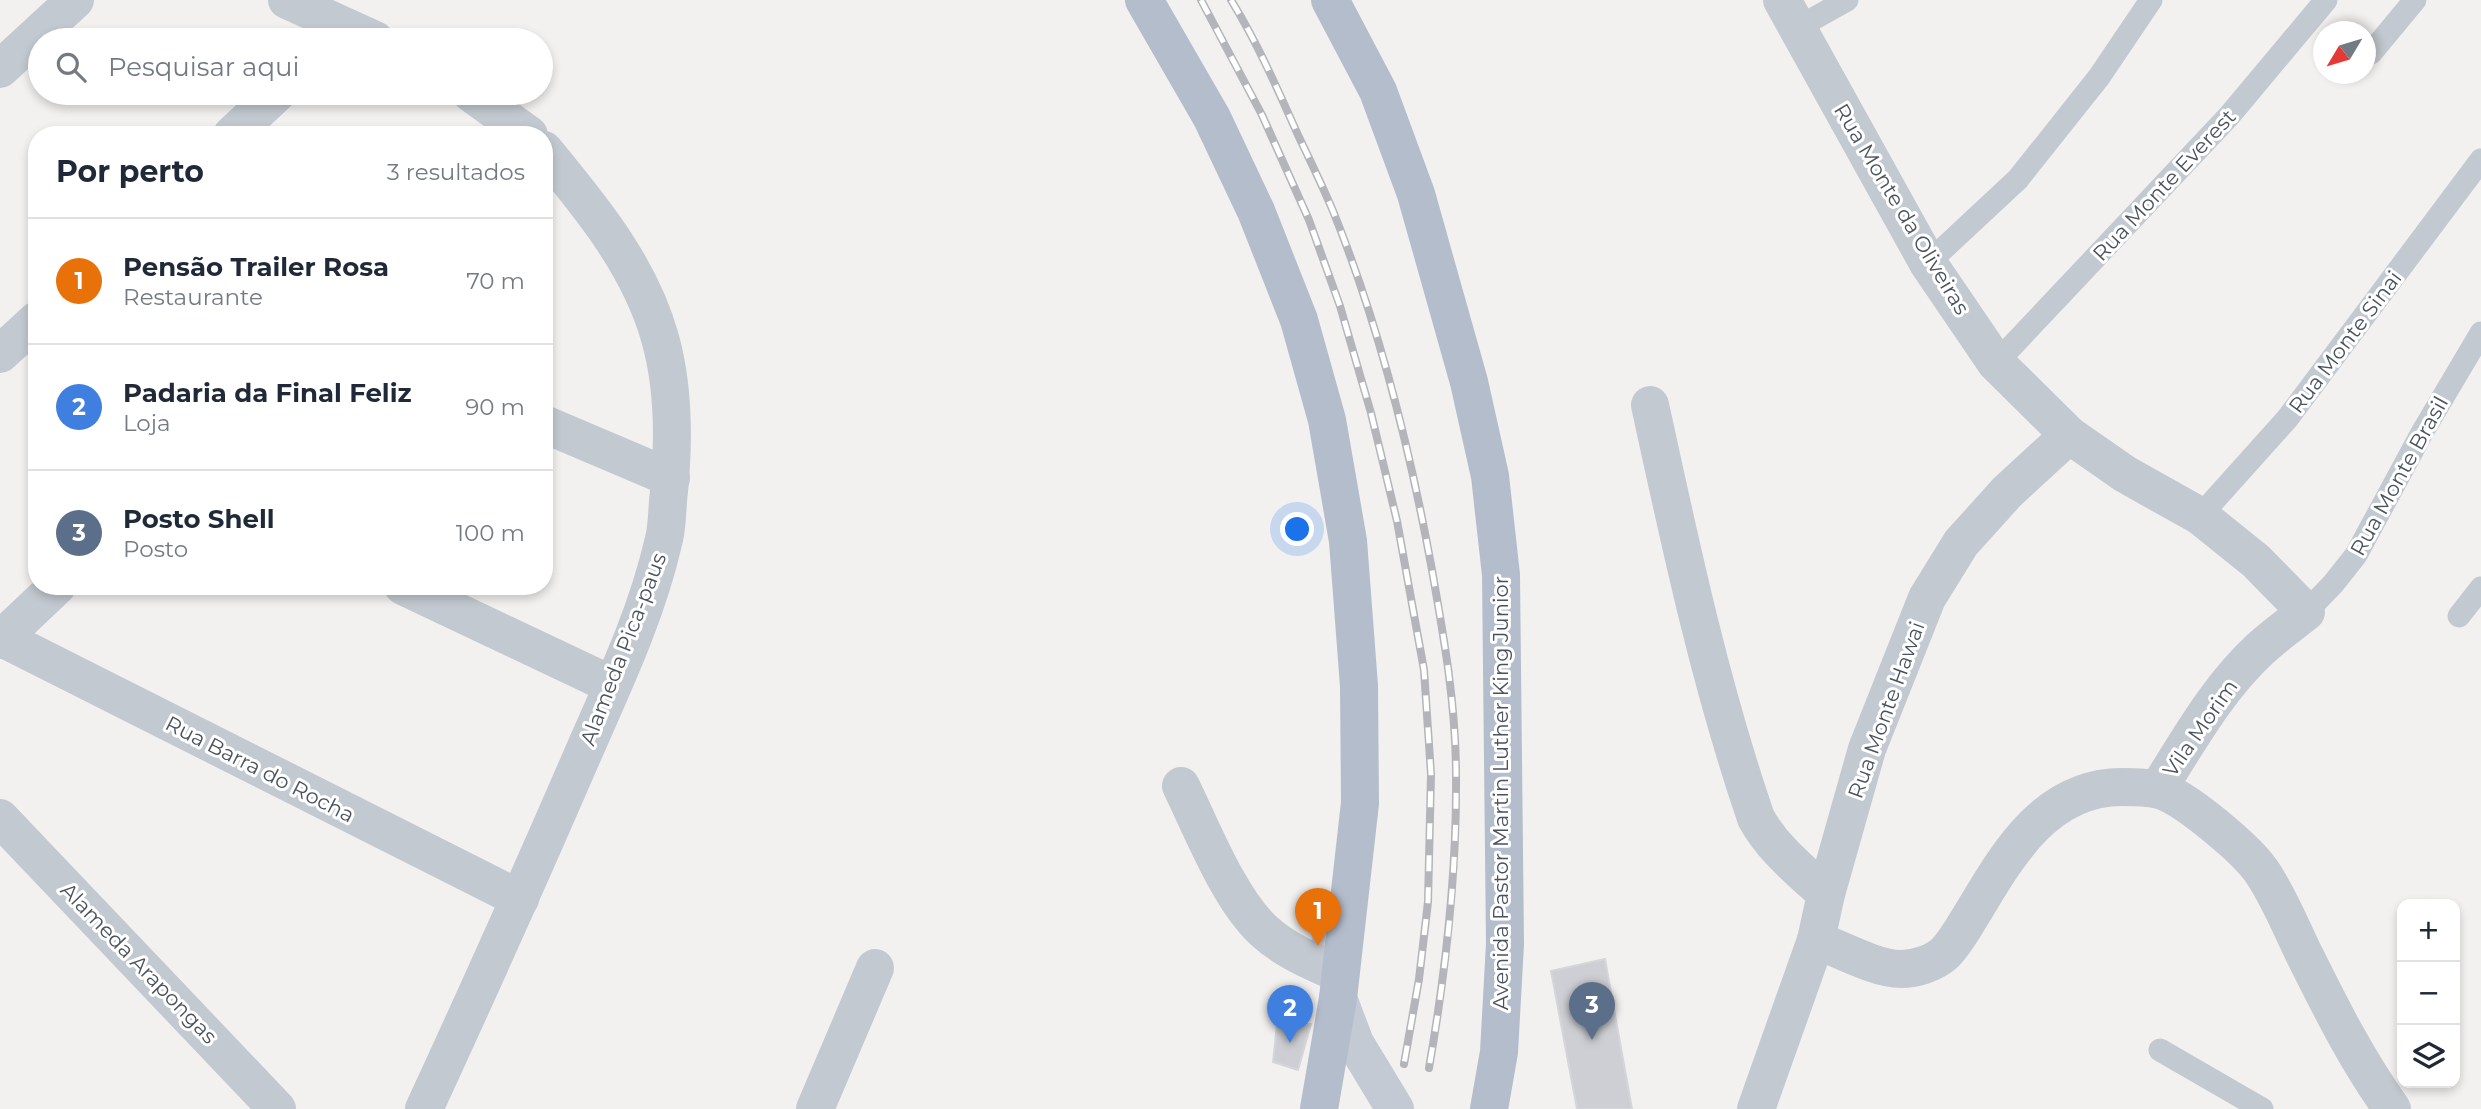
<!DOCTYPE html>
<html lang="pt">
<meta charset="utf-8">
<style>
body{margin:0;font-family:Montserrat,sans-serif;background:#f6f6f7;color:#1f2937}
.controls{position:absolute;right:21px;bottom:21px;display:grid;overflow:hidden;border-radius:14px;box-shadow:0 4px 10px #0003}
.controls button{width:63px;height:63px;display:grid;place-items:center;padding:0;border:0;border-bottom:2px solid #e0e1e3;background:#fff;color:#1f2937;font:35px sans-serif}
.compass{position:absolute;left:2313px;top:21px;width:63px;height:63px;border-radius:50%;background:#fff;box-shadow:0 4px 10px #0003;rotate:232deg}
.you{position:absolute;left:1298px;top:530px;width:24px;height:24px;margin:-18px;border:5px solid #fff;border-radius:50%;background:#1a73e8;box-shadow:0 0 0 10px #1a73e833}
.badge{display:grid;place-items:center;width:46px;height:46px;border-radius:50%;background:#d93025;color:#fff;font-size:23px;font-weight:700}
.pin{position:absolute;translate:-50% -58px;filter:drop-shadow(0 2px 4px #0008)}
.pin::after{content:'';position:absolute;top:37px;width:24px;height:21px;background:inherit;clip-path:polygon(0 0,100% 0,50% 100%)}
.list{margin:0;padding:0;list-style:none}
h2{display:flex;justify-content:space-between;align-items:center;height:91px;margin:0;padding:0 28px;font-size:30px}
h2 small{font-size:23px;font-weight:400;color:#747a83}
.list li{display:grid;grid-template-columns:46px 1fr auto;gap:21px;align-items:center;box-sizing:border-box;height:126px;padding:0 28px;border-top:2px solid #e0e1e3}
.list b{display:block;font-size:26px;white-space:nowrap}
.list p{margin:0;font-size:23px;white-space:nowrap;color:#747a83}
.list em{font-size:23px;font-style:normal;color:#747a83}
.icon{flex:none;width:38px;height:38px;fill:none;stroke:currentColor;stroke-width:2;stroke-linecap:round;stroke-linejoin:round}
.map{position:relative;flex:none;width:2481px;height:1109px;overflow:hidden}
.search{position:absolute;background:#fff;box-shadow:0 4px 10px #0003;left:28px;top:28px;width:525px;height:77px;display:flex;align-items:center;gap:18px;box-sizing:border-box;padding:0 24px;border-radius:38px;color:#747a83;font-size:26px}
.panel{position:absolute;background:#fff;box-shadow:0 4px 10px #0003;left:28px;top:126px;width:525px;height:469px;border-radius:28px}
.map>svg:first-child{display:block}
</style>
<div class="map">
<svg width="2481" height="1109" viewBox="0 0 2481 1109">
<rect width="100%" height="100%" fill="#f2f1f0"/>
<g fill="#cecfd4" stroke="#d5d6db" stroke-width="2">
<path d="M1326,932l-2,21 -14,-4 5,-16z"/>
<path d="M1605,959l27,150h-55l-26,-138z"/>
<path d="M1277,1024h34l-13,46 -25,-8z"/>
</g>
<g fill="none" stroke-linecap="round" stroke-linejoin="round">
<g stroke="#c3c9d0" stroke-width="23">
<path d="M1797,28l50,-28"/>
<path d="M2371,53l44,-53"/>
<path d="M1928,263l90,-84 81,-102 52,-77"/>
<path d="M1996,363l233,-247 97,-116"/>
<path d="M2200,516l87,-97 194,-259"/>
<path d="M2306,612l27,-28 23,-29 67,-124 58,-98"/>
<path d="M2459,616l22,-28"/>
<path d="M2160,1050l102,59"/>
</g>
<g stroke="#c3c9d0" stroke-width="38">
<path d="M287,0l88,40"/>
<path d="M1782,0l146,263 68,100 73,72 56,39 75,42 56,45 50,51c-15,12 -32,24 -46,37 -43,40 -71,91 -102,140"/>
<path d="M0,69l75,-69"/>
<path d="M471,93l58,42"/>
<path d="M232,135l45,-42"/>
<path d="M0,354l37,-34"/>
<path d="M1650,405c30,138 60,279 106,413 17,31 44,52 70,76"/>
<path d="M544,424l127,54"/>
<path d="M403,586l209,99"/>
<path d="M0,637l520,262"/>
<path d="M0,640l57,-54"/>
<path d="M1181,786c21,43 48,113 83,145 22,20 49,31 76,43"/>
<path d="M0,818l277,291"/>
<path d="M1816,940c24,9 60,29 85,29 15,0 33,-6 44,-16 12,-12 21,-30 30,-44 34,-57 72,-122 147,-122 11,0 26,0 37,3 26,7 88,60 103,82 17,25 28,53 41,80 27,54 53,107 89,157"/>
<path d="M424,1109c54,-117 107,-235 158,-353 30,-69 64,-139 81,-213 4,-13 4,-28 5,-42 6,-54 7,-110 -8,-163 -20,-72 -69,-131 -116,-188"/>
<path d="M815,1109l60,-141"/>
<path d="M1756,1109l60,-169 10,-46 41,-145 60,-151 34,-55 46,-51 62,-57"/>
</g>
<path stroke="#c3cad4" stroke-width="38" d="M1338,998l17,45 40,66"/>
<g stroke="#b3bdcc" stroke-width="38">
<path d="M1144,0l68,118 44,93 43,109 28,100 21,121 11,145 1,117 -22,195 -19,111"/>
<path d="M1330,0l48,91 38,103 53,188 21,94 11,99 4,369 -6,108 -10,57"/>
</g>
<defs>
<g id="rail">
<path d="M1201,0l61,115 47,105 31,86 31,107 26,108 27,149 7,104 -3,128 -9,77 -15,85"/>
<path d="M1231,0c26,42 47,90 67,135 12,25 24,50 35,76 46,114 77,238 99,359 12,68 24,135 24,205 1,100 -10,195 -27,293"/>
</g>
</defs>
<use href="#rail" stroke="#b3b5ba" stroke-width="8"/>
<use href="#rail" stroke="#fff" stroke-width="5" stroke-dasharray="16" stroke-linecap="butt"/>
</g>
<g text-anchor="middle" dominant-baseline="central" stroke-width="6" stroke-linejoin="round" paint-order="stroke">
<g font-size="21" fill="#4a525c" stroke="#fff">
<text transform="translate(2164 185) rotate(-47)">Rua Monte Everest</text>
<text transform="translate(1902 209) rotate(59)">Rua Monte da Oliveiras</text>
<text transform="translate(2345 342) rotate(-53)">Rua Monte Sinai</text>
<text transform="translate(2399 476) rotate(-61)">Rua Monte Brasil</text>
<text transform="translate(623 649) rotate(-69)">Alameda Pica-paus</text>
<text transform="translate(1886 710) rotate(-70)">Rua Monte Hawai</text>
<text transform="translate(2200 728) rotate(-55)">Vila Morim</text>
<text transform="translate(260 769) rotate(27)">Rua Barra do Rocha</text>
<text transform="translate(1500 793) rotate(-90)">Avenida Pastor Martin Luther King Junior</text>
<text transform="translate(139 963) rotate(46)">Alameda Arapongas</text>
</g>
</g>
</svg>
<div class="controls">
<button>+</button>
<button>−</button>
<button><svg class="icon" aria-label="layers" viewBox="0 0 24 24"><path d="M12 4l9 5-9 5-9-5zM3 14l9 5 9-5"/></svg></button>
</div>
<svg class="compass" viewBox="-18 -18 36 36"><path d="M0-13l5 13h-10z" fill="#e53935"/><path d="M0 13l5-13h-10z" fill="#747a83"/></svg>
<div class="you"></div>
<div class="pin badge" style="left:1318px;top:946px;background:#e8710a">1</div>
<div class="pin badge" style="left:1290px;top:1043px;background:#3f7fe0">2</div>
<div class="pin badge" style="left:1592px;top:1040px;background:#5c6f8a">3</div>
<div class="search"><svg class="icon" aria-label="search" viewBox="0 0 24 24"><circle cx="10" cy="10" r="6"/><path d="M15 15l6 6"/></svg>Pesquisar aqui</div>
<section class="panel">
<h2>Por perto<small>3 resultados</small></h2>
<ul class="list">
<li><span class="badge" style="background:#e8710a">1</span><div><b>Pensão Trailer Rosa</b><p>Restaurante</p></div><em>70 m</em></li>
<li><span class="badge" style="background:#3f7fe0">2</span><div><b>Padaria da Final Feliz</b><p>Loja</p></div><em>90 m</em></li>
<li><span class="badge" style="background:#5c6f8a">3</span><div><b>Posto Shell</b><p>Posto</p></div><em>100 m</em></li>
</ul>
</section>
</div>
